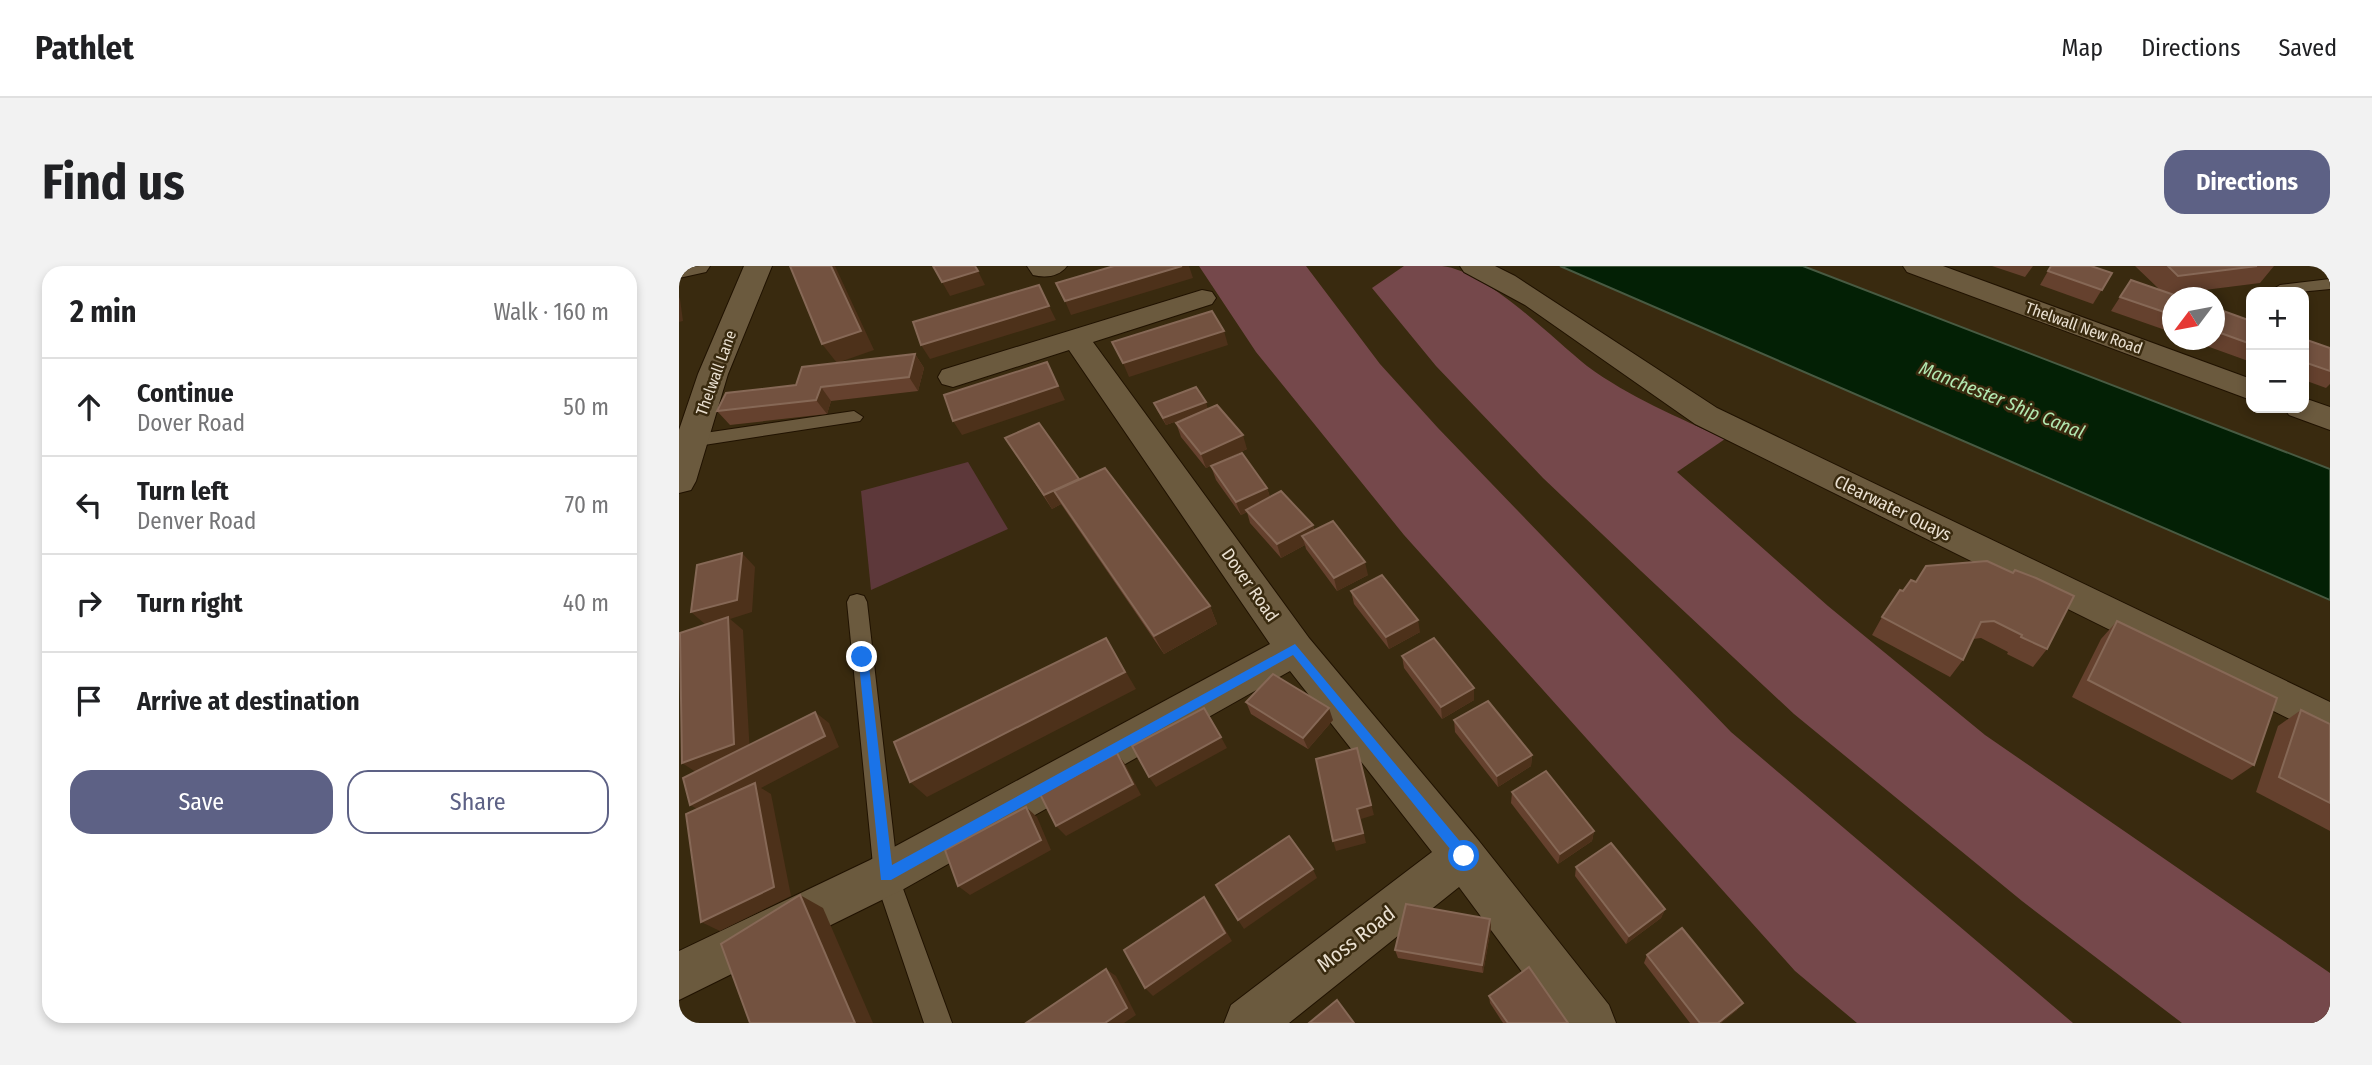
<!DOCTYPE html>
<meta charset="utf-8">
<style>
body{margin:0;font-family:"Fira Sans Condensed",sans-serif;background:#f2f2f2;color:#202124}
.controls{position:absolute;right:21px;top:21px;display:grid;overflow:hidden;border-radius:14px;box-shadow:0 4px 10px #0003}
.controls button{width:63px;height:63px;display:grid;place-items:center;padding:0;border:0;border-bottom:2px solid #e0e0e0;background:#fff;color:#202124;font:35px sans-serif}
.compass{position:absolute;left:1483px;top:21px;width:63px;height:63px;border-radius:50%;background:#fff;box-shadow:0 4px 10px #0003;rotate:238deg}
.stop{position:absolute;width:21px;height:21px;margin:-16px;border:5px solid #1a73e8;border-radius:50%;background:#fff}
.stop.end{background:#1a73e8;border-color:#fff;box-shadow:0 2px 7px #0008}
.list{margin:0;padding:0;list-style:none}
h2{display:flex;justify-content:space-between;align-items:center;height:91px;margin:0;padding:0 28px;font-size:30px}
h2 small{font-size:23px;font-weight:400;color:#757577}
.list li{display:grid;grid-template-columns:46px 1fr auto;gap:21px;align-items:center;box-sizing:border-box;height:98px;padding:0 28px;border-top:2px solid #e0e0e0}
.list b{display:block;font-size:26px;white-space:nowrap}
.list p{margin:0;font-size:23px;white-space:nowrap;color:#757577}
.list em{font-size:23px;font-style:normal;color:#757577}
.actions{display:flex;gap:14px;padding:21px 28px}
.actions a{flex:1;padding:16px 0;border:2px solid #5d6185;border-radius:21px;text-align:center;font-size:24px;color:#5d6185}
.actions .main{background:#5d6185;color:#fff}
.icon{flex:none;width:38px;height:38px;fill:none;stroke:currentColor;stroke-width:2;stroke-linecap:round;stroke-linejoin:round}
.map{position:relative;flex:none;width:1651px;height:757px;overflow:hidden;border-radius:21px}
header{display:flex;align-items:center;gap:42px;box-sizing:border-box;height:98px;padding:0 35px;background:#fff;border-bottom:2px solid #e0e0e0}
header strong{font-size:33px}
nav{display:flex;gap:38px;margin-inline-start:auto;font-size:24px}
.intro{display:flex;align-items:center;justify-content:space-between;box-sizing:border-box;height:168px;padding:0 42px}
h1{margin:0;font-size:49px}
.button{padding:18px 32px;border-radius:21px;background:#5d6185;color:#fff;font-size:24px;font-weight:700}
main{display:flex;gap:42px;padding:0 42px}
aside{flex:1;background:#fff;border-radius:21px;box-shadow:0 4px 10px #0003}
.map>svg:first-child{display:block}
</style>
<header>
<strong>Pathlet</strong>
<nav><a>Map</a><a>Directions</a><a>Saved</a></nav>
</header>
<div class="intro"><h1>Find us</h1><a class="button">Directions</a></div>
<main>
<aside>
<h2>2 min<small>Walk · 160 m</small></h2>
<ul class="list">
<li><svg class="icon" aria-label="ahead" viewBox="0 0 24 24"><path d="M12 20V5M6 11l6-6 6 6"/></svg><div><b>Continue</b><p>Dover Road</p></div><em>50 m</em></li>
<li><svg class="icon" aria-label="left" viewBox="0 0 24 24"><path d="M17 20v-9H6M10 6l-5 5 5 5"/></svg><div><b>Turn left</b><p>Denver Road</p></div><em>70 m</em></li>
<li><svg class="icon" aria-label="right" viewBox="0 0 24 24"><path d="M7 20v-9h11M14 6l5 5-5 5"/></svg><div><b>Turn right</b></div><em>40 m</em></li>
<li><svg class="icon" aria-label="arrive" viewBox="0 0 24 24"><path d="M6 21V4h12l-3 4 3 4H6"/></svg><div><b>Arrive at destination</b></div></li>
</ul>
<div class="actions"><a class="main">Save</a><a>Share</a></div>
</aside>
<div class="map">
<svg width="1651" height="757" viewBox="0 0 1651 757">
<rect width="100%" height="100%" fill="#392a0f"/>
<path fill="#5d383a" d="M289,196l40,67 -137,61 -10,-99z"/>
<g fill="#75484b">
<path d="M520,0h107l74,98 58,64 293,304 342,291h-216l-62,-52 -391,-436 -148,-183z"/>
<path d="M725,0c13,0 26,0 38,0 45,5 110,72 145,100 42,31 91,51 138,73l-48,33 151,134 157,129 345,238v50h-148l-160,-122 -228,-187 -153,-143 -98,-93 -107,-112 -64,-78z"/>
</g>
<path fill="#032005" stroke="#485a42" stroke-width="2" d="M881,0h243l527,203v131z"/>
<g fill="none" stroke-linecap="round" stroke-linejoin="round">
<defs>
<g id="lane">
<path d="M1651,13v10l-31,3 -27,-2 8,-5z"/>
<path d="M175,145l9,6 -3,4 -169,26 -9,-6 9,-6z"/>
<path d="M178,328l7,2 3,6 31,273 54,148h-28l-50,-148 -27,-273 3,-6z"/>
</g>
<g id="street">
<path d="M0,0h31l-4,6 -27,6z"/>
<path d="M65,0h28l-44,108 -32,107 -5,9 -12,3v-63l19,-56z"/>
<path d="M348,0h40c-8,11 -22,12 -34,9z"/>
<path d="M781,0h35l20,10 202,132 613,294v37l-635,-315 -170,-119 -61,-33z"/>
<path d="M523,24l10,2 4,6 -4,6 -119,38 216,296 170,203 130,164 7,18h-56l-101,-136 -170,136h-65l7,-18 201,-153 -142,-181 -388,219 -223,110v-49l191,-91 400,-216 -201,-294 -116,37 -11,-3 -4,-7 4,-7z"/>
</g>
<g id="secondary">
<path d="M1224,0h40l308,113v21l-344,-128z"/>
<path d="M1625,132l26,9v23l-41,-15 -5,-7h20z"/>
</g>
</defs>
<use href="#lane" stroke="#201200" stroke-width="2"/>
<use href="#street" stroke="#201200" stroke-width="2"/>
<use href="#secondary" stroke="#201200" stroke-width="2"/>
<use href="#lane" fill="#6b5a3e" fill-rule="evenodd"/>
<use href="#street" fill="#6b5a3e" fill-rule="evenodd"/>
<use href="#secondary" fill="#6b5a3e" fill-rule="evenodd"/>
</g>
<g fill="#65412e">
<path d="M1313,0h41l-8,11z"/>
<path d="M1456,0h139l-14,17 -87,11v31l-5,6 -57,-20 20,-31 28,9z"/>
<path d="M1369,5l64,2 -19,31 -53,-19z"/>
<path d="M1536,42l36,13v41l-61,-22h25z"/>
<path d="M1625,73l26,9v36l-4,4 -22,-8z"/>
<path d="M236,88l9,14 -6,23 -87,10 -4,13 -97,11 -13,-14z"/>
<path d="M475,137l54,6 39,40 -41,19 -25,-31 -5,-14 20,-9 -30,11 -9,-15z"/>
<path d="M326,172l74,42 131,126 7,18 -53,30 -103,-150 -9,5z"/>
<path d="M532,200l56,22 3,9 43,28 1,5 54,45 -31,16 -31,-42 -1,-4 -24,13 -31,-35 -3,-11 -6,3 -25,-35z"/>
<path d="M1247,300l121,83 -14,18 -26,-13 1,-2 -27,-14 -8,1 -10,21 -13,17 -78,-42 10,-18 21,-26 13,-9z"/>
<path d="M672,325l69,41 -31,17 -35,-45z"/>
<path d="M1438,355l137,144 -22,15 -160,-83 29,-58z"/>
<path d="M723,390l72,44 -32,19 -38,-51z"/>
<path d="M567,436l87,18 -25,29 -57,-35z"/>
<path d="M1622,444l29,14v107l-74,-39 22,-66z"/>
<path d="M775,454l78,35 -1,11 -33,21 -43,-55z"/>
<path d="M833,526l82,39 -2,10 -34,23 -47,-61z"/>
<path d="M897,601l89,42 -4,9 -35,26 -51,-68z"/>
<path d="M811,653l1,8 -8,46 -85,-15 -3,-8z"/>
<path d="M968,689l90,55 -16,13h-31l-46,-60z"/>
<path d="M810,730l79,27h-65l-13,-20z"/>
</g>
<g fill="#4d311a">
<path d="M152,0h4l39,84 -37,13 -15,-19z"/>
<path d="M503,0h7l4,12 -122,37 -6,-14z"/>
<path d="M299,5l7,14 -35,11 -8,-14z"/>
<path d="M0,31l1,2 3,22 -4,1z"/>
<path d="M370,40l7,14 -126,39 -9,-14z"/>
<path d="M545,65l4,14 -99,32 -6,-14z"/>
<path d="M236,88l9,14 -6,23 -9,-14z"/>
<path d="M368,96l18,38 -103,35 -9,-14z"/>
<path d="M142,121l10,14 -4,13 -11,-14z"/>
<path d="M527,136l2,7 -42,16 -3,-7z"/>
<path d="M564,169l4,14 -41,19 -5,-14z"/>
<path d="M400,213l-25,12 7,13 -9,5 -8,-14z"/>
<path d="M588,222l4,13 -25,9 1,2 -6,3 -5,-13z"/>
<path d="M634,259l3,13 -14,-2 3,9 -24,13 -4,-14z"/>
<path d="M63,287l13,14 -3,45 -22,7 13,11 7,125 -51,19 -17,-11 24,-138 -15,-13z"/>
<path d="M686,296l3,13 -31,16 -3,-13z"/>
<path d="M531,340l7,18 -53,30 -10,-18z"/>
<path d="M739,354l2,12 -31,17 -3,-12z"/>
<path d="M427,372l30,51 -209,108 -17,-15z"/>
<path d="M795,422v12l-32,19 -1,-12z"/>
<path d="M650,442l4,12 -25,29 -5,-11z"/>
<path d="M136,446l14,11 10,24 -78,41 10,6 20,102 -71,35 -19,-9 7,-107 -18,-10z"/>
<path d="M542,471l6,11 -71,39 -7,-10z"/>
<path d="M678,482l17,67 -13,4 5,24 -30,8 -3,-10 24,-32z"/>
<path d="M438,487l8,11 16,31 -75,41 -10,-10z"/>
<path d="M853,489l-1,11 -33,21 -1,-11z"/>
<path d="M347,541l11,10 14,33 -81,45 -12,-9z"/>
<path d="M915,565l-2,10 -34,23 2,-10z"/>
<path d="M634,603l4,9 -73,51 -6,-9z"/>
<path d="M121,629l23,13 50,115h-18z"/>
<path d="M525,631l7,9 21,35 -79,55 -8,-8z"/>
<path d="M986,643l-4,9 -35,26 3,-8z"/>
<path d="M811,653l1,8 -8,46 -1,-8z"/>
<path d="M427,703l10,7 20,39 -12,8h-19z"/>
<path d="M1064,737l-6,7 -16,13h-3z"/>
</g>
<g fill="#735240" stroke="#866856" stroke-width="2">
<path d="M111,0h41l30,65 -39,13z"/>
<path d="M254,0h42l3,5 -36,11z"/>
<path d="M435,0h68l-117,35 -9,-18z"/>
<path d="M1372,0h40l21,7 -10,17 -54,-19z"/>
<path d="M1489,0h89l-79,10z"/>
<path d="M1452,14l52,18h-10v17l-53,-18z"/>
<path d="M360,19l10,21 -128,39 -8,-23z"/>
<path d="M1536,42l36,13v23l-36,-13z"/>
<path d="M533,45l12,20 -101,32 -11,-21z"/>
<path d="M1625,73l26,9v23l-26,-9z"/>
<path d="M236,88l-6,23 -88,10 -5,13 -99,11 9,-18 70,-8 6,-18z"/>
<path d="M368,96l11,24 -105,35 -9,-26z"/>
<path d="M517,121l10,15 -43,16 -9,-15z"/>
<path d="M538,139l26,30 -42,19 -25,-31z"/>
<path d="M360,157l40,56 -35,16 -39,-57z"/>
<path d="M563,187l25,35 -31,14 -25,-36z"/>
<path d="M426,202l105,138 -56,30 -100,-145z"/>
<path d="M602,225l32,34 -36,19 -31,-34z"/>
<path d="M654,255l32,41 -31,16 -32,-42z"/>
<path d="M63,287l-5,47 -46,12 6,-47z"/>
<path d="M1308,295l26,12 2,-3 21,8 38,18 -27,53 -26,-12 1,-2 -28,-14 -13,1 -18,38 -81,-43 18,-27 3,1 8,-11 5,2 10,-16z"/>
<path d="M703,309l36,45 -32,17 -35,-46z"/>
<path d="M49,351l6,127 -52,19 -2,-130z"/>
<path d="M1438,355l160,77 -23,67 -166,-85z"/>
<path d="M427,372l19,34 -215,110 -16,-40z"/>
<path d="M755,372l40,50 -33,19 -39,-51z"/>
<path d="M594,408l56,34 -26,30 -57,-36z"/>
<path d="M809,435l44,54 -35,21 -43,-56z"/>
<path d="M525,442l17,29 -72,40 -17,-31z"/>
<path d="M1622,444l29,14v79l-51,-26z"/>
<path d="M136,446l10,24 -135,69 -7,-27z"/>
<path d="M678,482l14,57 -14,4 6,24 -30,8 -17,-82z"/>
<path d="M438,487l16,31 -77,42 -16,-32z"/>
<path d="M867,505l48,60 -34,23 -48,-62z"/>
<path d="M76,517l19,104 -73,35 -15,-108z"/>
<path d="M347,541l15,33 -83,46 -13,-36z"/>
<path d="M610,570l24,33 -75,51 -22,-35z"/>
<path d="M932,577l54,66 -36,27 -53,-69z"/>
<path d="M121,629l55,128h-105l-29,-79z"/>
<path d="M525,631l21,36 -80,55 -21,-38z"/>
<path d="M727,638l84,15 -8,46 -87,-15z"/>
<path d="M1003,662l61,75 -25,20h-18l-53,-68z"/>
<path d="M850,701l39,56h-60l-19,-27z"/>
<path d="M427,703l21,39 -22,15h-79z"/>
<path d="M658,734l17,23h-45z"/>
</g>
<path fill="#1a73e8" d="M616,378l173,207v9h-9l-166,-205 -402,225h-10l-23,-226h8l2,3 24,208z"/>
<g text-anchor="middle" dominant-baseline="central" stroke-width="5" stroke-linejoin="round" paint-order="stroke">
<g font-size="16" fill="#eae0d1" stroke="#392a0f">
<text transform="translate(1405 62) rotate(20)">Thelwall New Road</text>
<text transform="translate(37 107) rotate(-70)">Thelwall Lane</text>
</g>
<g font-size="18" fill="#eae0d1" stroke="#392a0f">
<text transform="translate(1214 242) rotate(26)">Clearwater Quays</text>
<text transform="translate(571 319) rotate(55)">Dover Road</text>
</g>
<g font-size="19" font-style="italic" fill="#b2e7b0" stroke="#392a0f">
<text transform="translate(1323 134) rotate(22)">Manchester Ship Canal</text>
</g>
<g font-size="21" fill="#eae0d1" stroke="#392a0f">
<text transform="translate(677 673) rotate(-38)">Moss Road</text>
</g>
</g>
</svg>
<div class="controls">
<button>+</button>
<button>−</button>
</div>
<svg class="compass" viewBox="-18 -18 36 36"><path d="M0-13l5 13h-10z" fill="#e53935"/><path d="M0 13l5-13h-10z" fill="#757577"/></svg>
<div class="stop" style="left:785px;top:590px"></div>
<div class="stop end" style="left:183px;top:391px"></div>
</div>
</main>
